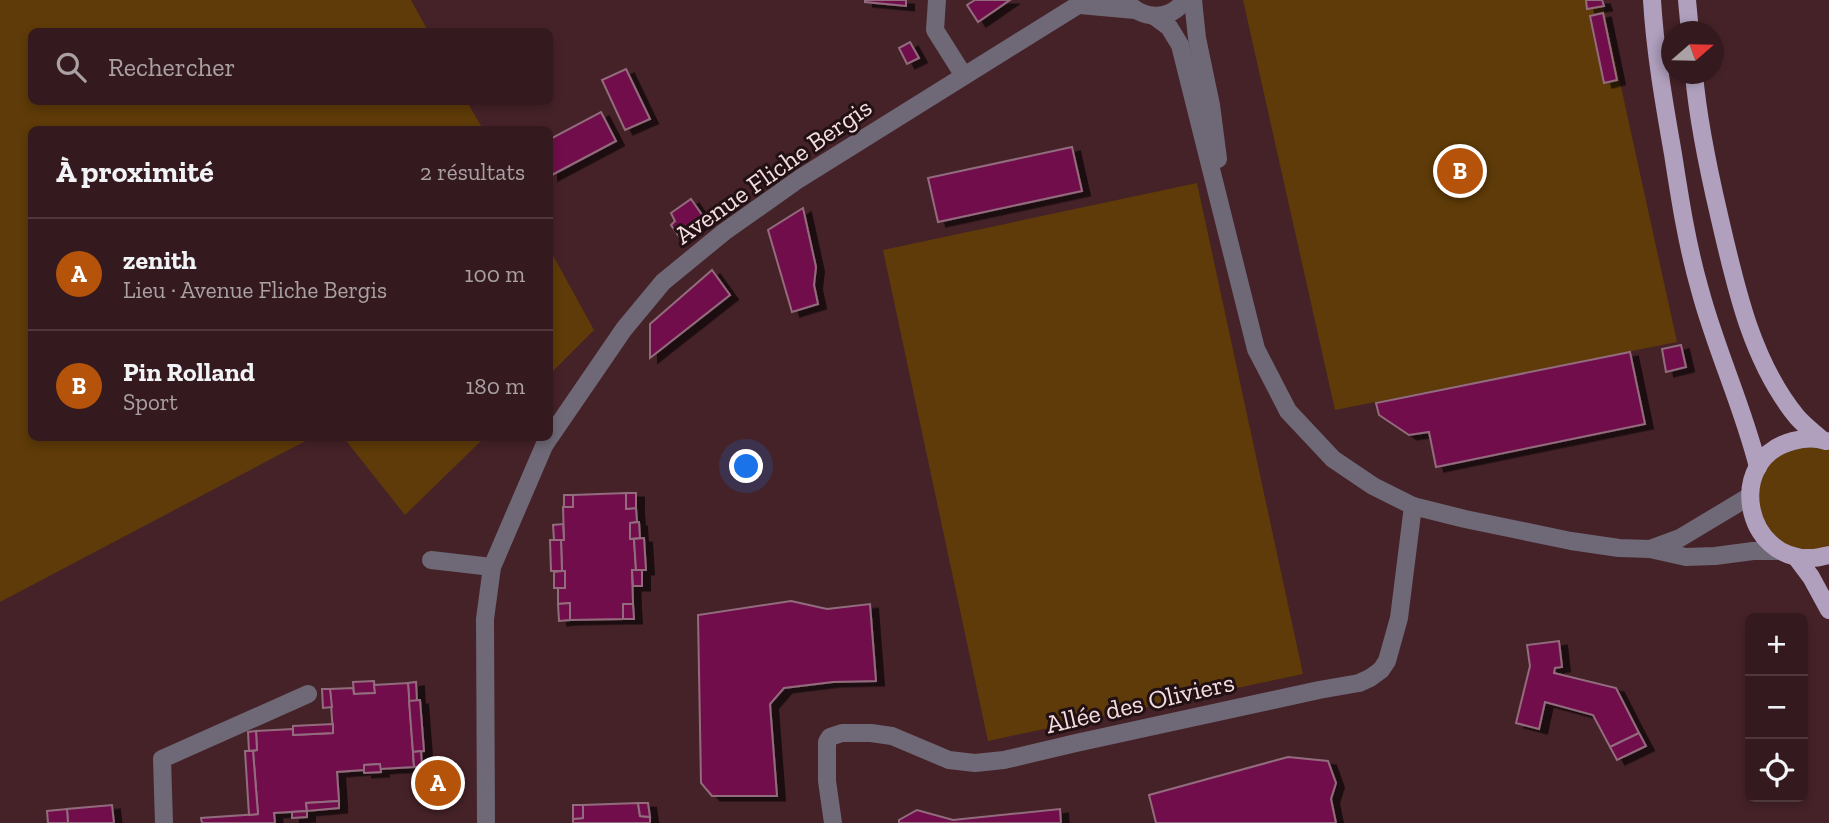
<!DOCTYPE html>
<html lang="fr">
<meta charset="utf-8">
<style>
body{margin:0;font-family:"Zilla Slab",serif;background:#3f272b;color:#f1f3f6}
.controls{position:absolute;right:21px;bottom:21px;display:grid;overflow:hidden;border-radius:10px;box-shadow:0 4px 10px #0003}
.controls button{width:63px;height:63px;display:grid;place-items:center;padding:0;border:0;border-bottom:2px solid #4e383c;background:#341a1e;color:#f1f3f6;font:35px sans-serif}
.compass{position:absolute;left:1661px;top:21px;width:63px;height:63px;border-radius:50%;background:#341a1e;box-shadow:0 4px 10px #0003;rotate:70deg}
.you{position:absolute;left:747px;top:467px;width:24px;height:24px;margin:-18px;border:5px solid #fff;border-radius:50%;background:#1a73e8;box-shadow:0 0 0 10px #1a73e833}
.badge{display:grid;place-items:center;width:46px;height:46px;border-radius:50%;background:#b45309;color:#fff;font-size:23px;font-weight:700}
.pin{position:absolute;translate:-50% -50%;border:4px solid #fff;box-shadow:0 2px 7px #0006}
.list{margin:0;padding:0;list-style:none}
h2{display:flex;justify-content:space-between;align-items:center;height:91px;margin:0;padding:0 28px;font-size:30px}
h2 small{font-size:23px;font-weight:400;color:#a9a1a4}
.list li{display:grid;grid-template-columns:46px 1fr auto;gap:21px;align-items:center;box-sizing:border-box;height:112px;padding:0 28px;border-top:2px solid #4e383c}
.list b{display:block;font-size:26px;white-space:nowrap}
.list p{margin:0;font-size:23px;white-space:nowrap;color:#a9a1a4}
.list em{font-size:23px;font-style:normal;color:#a9a1a4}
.icon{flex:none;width:38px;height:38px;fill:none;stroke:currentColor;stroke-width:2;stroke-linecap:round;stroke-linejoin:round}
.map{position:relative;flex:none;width:1829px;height:823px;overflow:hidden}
.search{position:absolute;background:#341a1e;box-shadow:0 4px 10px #0003;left:28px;top:28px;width:525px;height:77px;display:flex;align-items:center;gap:18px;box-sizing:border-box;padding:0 24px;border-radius:10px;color:#a9a1a4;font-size:26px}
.panel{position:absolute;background:#341a1e;box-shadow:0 4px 10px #0003;left:28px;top:126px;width:525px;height:315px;border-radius:10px}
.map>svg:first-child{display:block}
</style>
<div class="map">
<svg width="1829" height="823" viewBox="0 0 1829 823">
<defs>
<filter id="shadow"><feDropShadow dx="8" dy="4.5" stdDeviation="0" flood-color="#0009"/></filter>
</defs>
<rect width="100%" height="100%" fill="#452228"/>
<g fill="#5e3b08">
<path d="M0,0h411l17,31 -396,1v70h435l16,27 -451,1v308h279l-311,164z"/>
<path d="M1243,0h359l75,342 -342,68z"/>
<path d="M1197,183l106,491 -315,67 -105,-491z"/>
<path d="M550,250l44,80 -44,44z"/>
<path d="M344,438h140l-79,77z"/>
<path d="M1829,442v113l-49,-4 -30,-55 21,-44z"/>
</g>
<g fill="#710e4b" stroke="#926c7d" stroke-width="2" filter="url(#shadow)">
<path d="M865,0h41v6l-41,-4z"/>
<path d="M975,0h35l-32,22 -11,-17z"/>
<path d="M1586,0h16l2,6 -17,3z"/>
<path d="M1603,13l14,67 -13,3 -14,-67z"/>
<path d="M910,42l9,16 -12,6 -8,-16z"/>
<path d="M626,69l24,50 -25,11 -23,-50z"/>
<path d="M601,112l15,29 -66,35v-37z"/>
<path d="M1072,147l10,44 -144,31 -10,-44z"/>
<path d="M691,199l14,20 -24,20 -10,-14 4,-4 -4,-8z"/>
<path d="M803,208l13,59 -2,18 4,19 -26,8 -24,-82z"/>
<path d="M712,270l18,25 -80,63v-34z"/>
<path d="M1681,345l5,22 -20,5 -4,-23z"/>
<path d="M1630,352l15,72 -209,43 -7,-35 -20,3 -30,-20 -3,-12z"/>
<path d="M626,493v16l10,-1 1,14 -7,1v16h4l2,31h-4l1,34h-10v15l-53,1v-17l-12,1v-16h7v-17h-3l-1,-31h3l-1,-33h10v-12z"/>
<path d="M626,493h10v15l-10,1z"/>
<rect x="564" y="495" width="9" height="12"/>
<path d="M639,522l1,16 -10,1v-16z"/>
<path d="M563,524l1,16h-10l-1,-15z"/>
<path d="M644,538l2,32h-10l-2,-31z"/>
<path d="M550,540h11l1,31h-11z"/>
<path d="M632,570h10v16h-9z"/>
<path d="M562,571h3v17h-11v-16z"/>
<path d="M791,601l36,8 43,-5 6,77 -43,1 -49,6 -14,16 7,92h-65l-11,-13 -3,-168z"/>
<path d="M570,603v17l-11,1 -1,-17z"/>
<path d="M623,604h10l1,15h-11z"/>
<path d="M1559,641l3,26 -7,1 -1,5 62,15 23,45 -29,14 -17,-32 -48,-13 -6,27 -23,-6 14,-57 -3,-21z"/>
<path d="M374,681l1,12 -21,1 -1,-12z"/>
<path d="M416,682l1,19h-8l-1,-18z"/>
<path d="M408,683l6,84 -34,2v-5l-16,1v5l-27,2 2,29 -33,2 1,8 -33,2 1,10h-73l-1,-5 57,-4 -5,-63 4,-1 -1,-19 37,-2v6l40,-2 -3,-44 23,-1 1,6 21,-1 -1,-8z"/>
<path d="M322,689h8l2,18 -9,1z"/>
<path d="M420,700l4,51 -11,1 -4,-51z"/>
<path d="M333,724v9l-40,2v-9z"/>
<path d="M256,731l1,19 -8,1 -1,-19z"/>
<path d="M1639,733l7,13 -29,14 -7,-13z"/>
<path d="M245,751h8l5,63 -9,1z"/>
<path d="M421,751l1,15 -8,1 -1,-15z"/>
<path d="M1288,757l40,4 8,22 -5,16 5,24h-180l-7,-28z"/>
<path d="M380,764l1,8 -17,1v-8z"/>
<path d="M446,773l2,18 -17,2 -2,-18z"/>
<path d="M339,801v7l-32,3 -1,-8z"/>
<path d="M638,803l2,13 10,1v6h-77v-4l10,-1v-13z"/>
<path d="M638,803h10l2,14 -10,-1z"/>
<path d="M112,805l2,18h-46l-1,-14z"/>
<path d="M573,805h10v13l-10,1z"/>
<path d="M67,809l1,14h-20l-1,-12z"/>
<path d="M1060,809l1,14h-162v-3l18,-10 36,10z"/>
<path d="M307,811v6l-15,1v-6z"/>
</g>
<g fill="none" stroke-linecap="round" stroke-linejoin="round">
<g stroke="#6f6876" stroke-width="18">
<path d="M937,0l-2,30 29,46"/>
<path d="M1125,0c17,20 44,22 60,0"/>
<path d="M1193,0l4,38 14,67 7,54"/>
<path d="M1080,5l55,5"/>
<path d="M1154,16l15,11 11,18 76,304 32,62 45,48 40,27 40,20 52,13 106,22 48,7 31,1 36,8 29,-1 38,-5h27"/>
<path d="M550,437l74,-108 39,-47 61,-50 75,-53 287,-179"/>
<path d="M1650,549l30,-11 70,-42"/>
<path d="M431,560l61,7"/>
<path d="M164,823l-2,-64 146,-65"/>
<path d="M486,823l-1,-204 7,-52 52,-121 5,-8"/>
<path d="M833,823l-6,-42v-39l3,-5 12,-4h29l21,3 57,24 26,3 29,-3 72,-17 243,-53 40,-7 11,-5 11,-8 6,-9 12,-43 14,-112"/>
</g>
<g stroke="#b0a0be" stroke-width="18">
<path d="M1652,0c3,51 12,103 21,154 7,45 14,91 27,136 16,60 43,117 58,177"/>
<path d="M1687,0l3,32"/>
<path d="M1694,74c4,47 14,94 25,141 16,69 32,146 78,202 7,8 16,15 24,22"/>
<path d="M1826,441c-11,-4 -22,-3 -33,0 -68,17 -50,121 20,117 5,0 11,-2 16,-3"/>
<path d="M1796,557l15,20 18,33"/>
</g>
</g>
<g text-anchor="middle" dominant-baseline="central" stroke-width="6" stroke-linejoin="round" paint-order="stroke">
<g font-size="26" fill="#f4dcdf" stroke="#211114">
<text transform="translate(773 171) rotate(-35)">Avenue Fliche Bergis</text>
<text transform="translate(1140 703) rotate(-13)">Allée des Oliviers</text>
</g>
</g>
</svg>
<div class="controls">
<button>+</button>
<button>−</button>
<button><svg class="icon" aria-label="locate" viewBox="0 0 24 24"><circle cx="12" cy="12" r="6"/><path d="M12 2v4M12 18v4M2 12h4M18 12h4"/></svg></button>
</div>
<svg class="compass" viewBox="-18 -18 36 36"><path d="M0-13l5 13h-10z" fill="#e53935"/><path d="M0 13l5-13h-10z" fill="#a9a1a4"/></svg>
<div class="you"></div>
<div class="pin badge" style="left:438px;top:783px">A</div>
<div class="pin badge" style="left:1460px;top:171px">B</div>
<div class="search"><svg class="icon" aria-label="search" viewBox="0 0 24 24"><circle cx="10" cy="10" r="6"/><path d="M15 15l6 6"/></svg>Rechercher</div>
<section class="panel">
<h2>À proximité<small>2 résultats</small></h2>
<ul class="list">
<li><span class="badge">A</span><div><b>zenith</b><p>Lieu · Avenue Fliche Bergis</p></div><em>100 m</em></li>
<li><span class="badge">B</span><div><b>Pin Rolland</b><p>Sport</p></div><em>180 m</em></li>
</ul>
</section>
</div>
